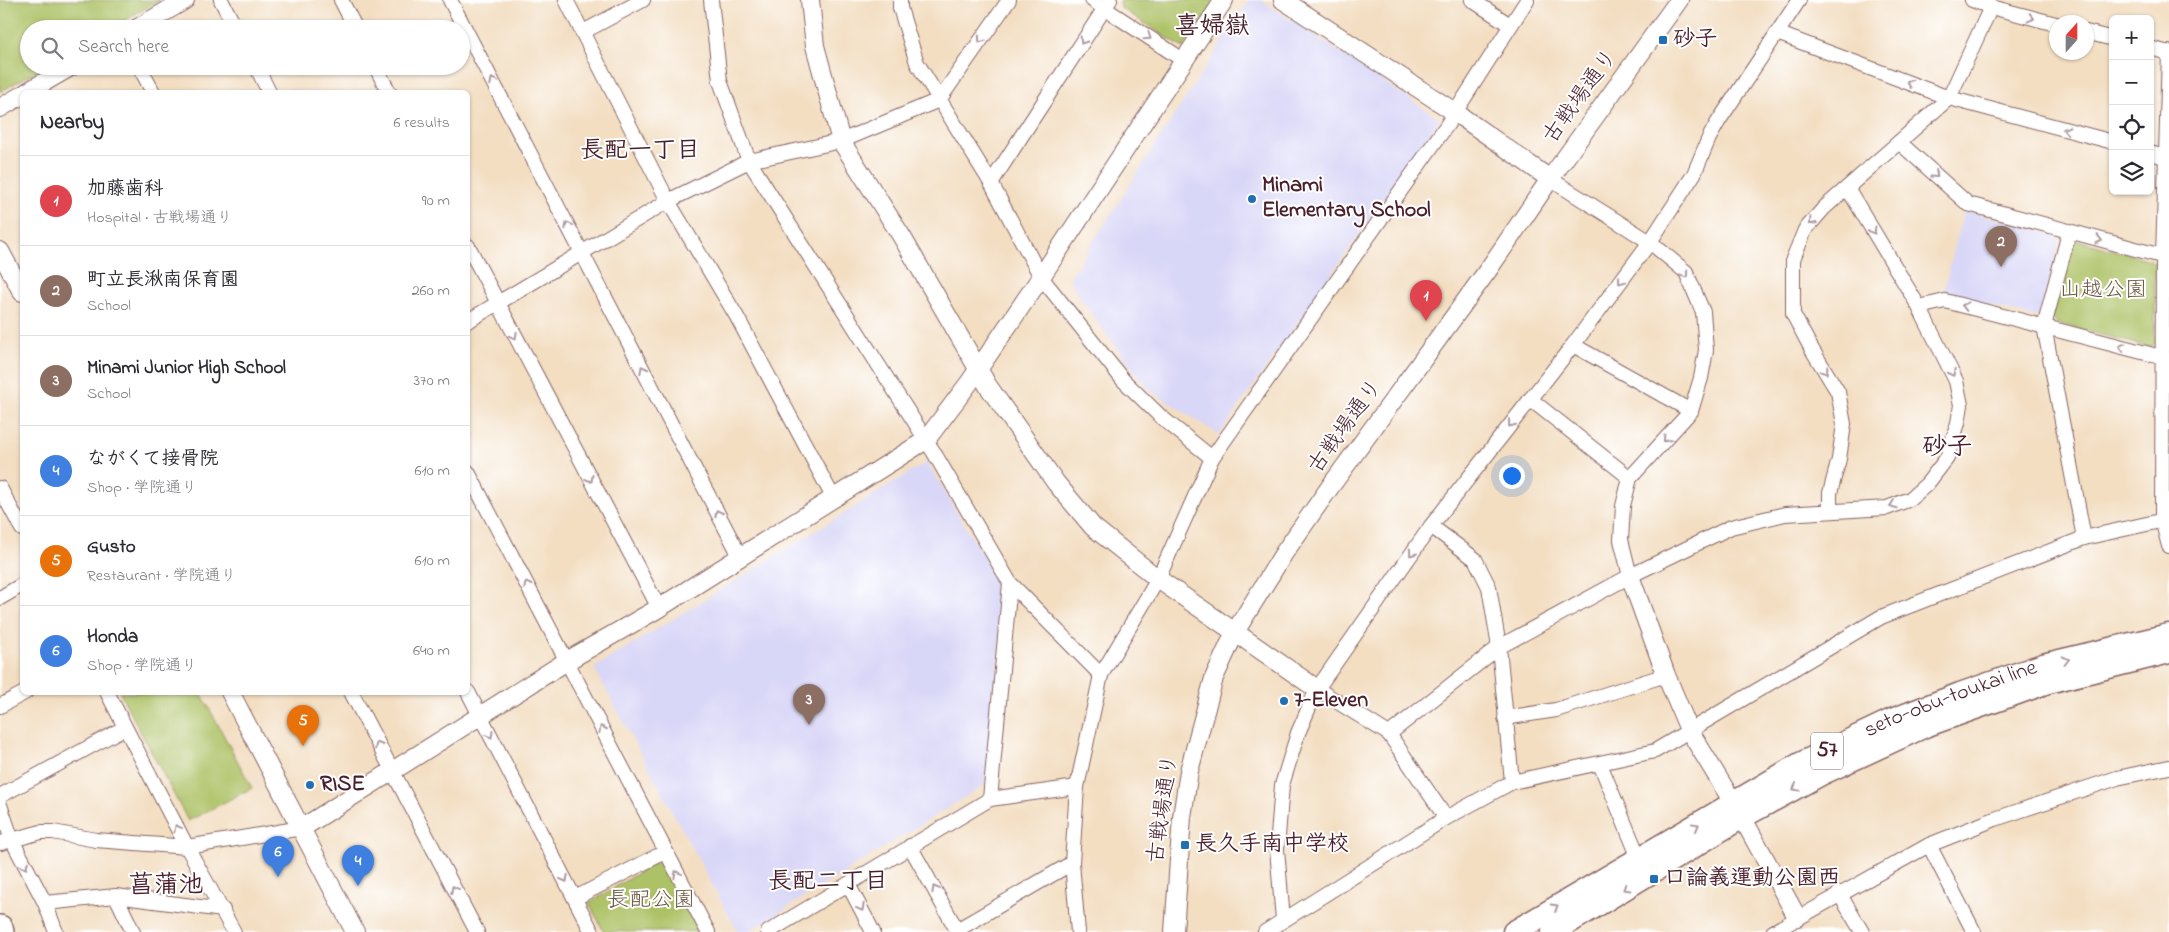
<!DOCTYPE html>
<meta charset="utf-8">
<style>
body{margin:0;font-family:"Indie Flower","Klee One",sans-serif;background:#f2f2f3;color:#2b2b33}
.controls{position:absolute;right:15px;top:15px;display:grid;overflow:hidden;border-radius:8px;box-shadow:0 1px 4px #0004}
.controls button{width:45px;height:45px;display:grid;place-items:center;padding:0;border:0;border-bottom:1px solid #e1e1e2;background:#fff;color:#2b2b33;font:25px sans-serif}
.compass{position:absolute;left:2049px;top:15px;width:45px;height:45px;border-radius:50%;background:#fff;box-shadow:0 1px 4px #0004;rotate:21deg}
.you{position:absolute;left:1511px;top:475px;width:18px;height:18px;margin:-12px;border:4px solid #fff;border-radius:50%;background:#1a73e8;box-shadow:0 0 0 8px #1a73e833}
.badge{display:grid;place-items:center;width:32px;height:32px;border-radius:50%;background:#b45309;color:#fff;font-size:16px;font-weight:700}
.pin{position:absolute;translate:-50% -41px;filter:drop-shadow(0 1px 2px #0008)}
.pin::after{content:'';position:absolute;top:26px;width:18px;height:15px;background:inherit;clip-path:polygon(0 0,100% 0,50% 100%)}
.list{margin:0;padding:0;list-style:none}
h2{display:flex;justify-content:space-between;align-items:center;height:65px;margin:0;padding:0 20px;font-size:21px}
h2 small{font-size:16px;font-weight:400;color:#7c7c81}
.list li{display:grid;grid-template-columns:32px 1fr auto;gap:15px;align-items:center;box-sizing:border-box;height:90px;padding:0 20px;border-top:1px solid #e1e1e2}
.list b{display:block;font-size:19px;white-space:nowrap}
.list p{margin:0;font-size:16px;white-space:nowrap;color:#7c7c81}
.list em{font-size:16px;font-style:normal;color:#7c7c81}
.icon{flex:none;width:28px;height:28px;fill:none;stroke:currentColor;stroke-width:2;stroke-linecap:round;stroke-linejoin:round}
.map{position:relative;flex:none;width:2169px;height:932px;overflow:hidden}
.search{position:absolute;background:#fff;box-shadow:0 1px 4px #0004;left:20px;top:20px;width:450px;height:55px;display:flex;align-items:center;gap:12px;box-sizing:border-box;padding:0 18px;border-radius:28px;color:#7c7c81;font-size:19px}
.panel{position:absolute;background:#fff;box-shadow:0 1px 4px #0004;left:20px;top:90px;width:450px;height:605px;border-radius:8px}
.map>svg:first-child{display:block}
</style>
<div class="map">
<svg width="2169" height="932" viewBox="0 0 2169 932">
<rect width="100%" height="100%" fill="#fff"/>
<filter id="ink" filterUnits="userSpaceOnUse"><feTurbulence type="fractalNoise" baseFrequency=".02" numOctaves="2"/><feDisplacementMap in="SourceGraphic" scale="10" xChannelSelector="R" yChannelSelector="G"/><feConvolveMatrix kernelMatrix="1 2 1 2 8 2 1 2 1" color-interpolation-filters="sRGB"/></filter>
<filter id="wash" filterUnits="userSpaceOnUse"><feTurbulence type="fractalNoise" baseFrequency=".0096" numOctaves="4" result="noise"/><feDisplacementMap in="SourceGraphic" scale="20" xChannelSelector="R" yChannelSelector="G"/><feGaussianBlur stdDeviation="1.12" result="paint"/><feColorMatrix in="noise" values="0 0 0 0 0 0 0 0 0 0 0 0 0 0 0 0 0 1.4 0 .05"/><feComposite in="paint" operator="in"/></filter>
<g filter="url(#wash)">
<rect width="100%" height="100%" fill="#f3dec2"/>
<g fill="#d9d7f7">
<path d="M1249,0h12l179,119 -221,316 -71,-46 -59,-78 -20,-32z"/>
<path d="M1964,210l92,25 4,5 -19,72 -7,5 -91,-23z"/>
<path d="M927,462l77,129 -16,192 -240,149h-10l-144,-264z"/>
</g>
<g fill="#adc266" stroke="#7c7048">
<path d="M0,0h160l-50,29h-81v37h16l-45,26z"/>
<path d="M1122,0h95l-34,48 -62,-40 -1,-5z"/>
<path d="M2077,240l73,20 5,3v81l-7,3 -92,-24 -4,-6 19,-75z"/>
<path d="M120,693h81l51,95 -64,33z"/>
<path d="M661,859l4,1 38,72h-99l-15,-29z"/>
</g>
</g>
<g filter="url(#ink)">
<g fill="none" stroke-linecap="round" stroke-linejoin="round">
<defs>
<g id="minor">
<path d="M221,0l15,29"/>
<path d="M341,0l15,29"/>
<path d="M450,0l290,556"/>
<path d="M566,0l102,201 69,116 97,182"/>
<path d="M711,0l9,81 29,80 184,290 77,132 91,92"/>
<path d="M900,0v8l17,55 74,120 50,94 82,103 38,37 51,41"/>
<path d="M1092,0l91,60"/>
<path d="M1472,0l38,25"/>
<path d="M1972,0l19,7 65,17"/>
<path d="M583,32l60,-32"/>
<path d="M2086,32l27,7"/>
<path d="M1777,33l172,65 164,44"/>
<path d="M2150,48l19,5"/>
<path d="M2169,52l-6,205 -1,263 7,26"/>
<path d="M139,66l14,26"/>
<path d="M256,66l13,26"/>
<path d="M375,66l14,26"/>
<path d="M1899,142l69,62 201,54"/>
<path d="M2150,153l19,5"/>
<path d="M1550,179l100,63 36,30 17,40 3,38 -5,28 -10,33 -61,67 -7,28 -2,34 9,36"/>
<path d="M991,183l119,-183"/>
<path d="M2069,233l-25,93 40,212"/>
<path d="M468,246l191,362"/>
<path d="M1919,307l26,-6 224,58"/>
<path d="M468,321l200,-120 81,-40 92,-20 98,-41 70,-100"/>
<path d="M1573,345l118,66"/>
<path d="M1530,399l100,79"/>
<path d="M468,472l240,460"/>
<path d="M0,488l22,41"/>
<path d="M1830,511v-18l9,-34 5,-35 -6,-32 -27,-44 -18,-34v-55l12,-29 19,-22 125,-110 42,-91"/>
<path d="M1431,526l44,33 14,28 10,60 13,135"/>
<path d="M0,598l22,-13"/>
<path d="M1317,689l72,45 57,84"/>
<path d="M107,692l80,155 47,85"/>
<path d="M351,692l126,240"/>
<path d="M468,692l124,240"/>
<path d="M0,706l26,-14"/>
<path d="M1505,718l51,-8 110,-35"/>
<path d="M1389,734l110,-87 131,-71 101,-49 54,-13 102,-6 23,-9 17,-15 20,-26 11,-35 3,-18 -5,-24 -37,-74 -71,-118"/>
<path d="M1600,764l39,94"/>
<path d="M0,796l124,-68"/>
<path d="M990,799l20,-216"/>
<path d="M0,805l12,35 33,63 11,29"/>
<path d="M1,843l40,-11h12l43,8 91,7 115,-19"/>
<path d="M1929,845l45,87"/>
<path d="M910,846l48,86"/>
<path d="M848,884l25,48"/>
<path d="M1839,893l23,39"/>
<path d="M116,896l17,36"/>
<path d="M575,898l90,-46"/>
<path d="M45,903l71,-7 107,14"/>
<path d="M1283,920l-6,-71 5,-64 16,-52 19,-44 114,-163 142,-181 77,-103 44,-68 15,-36 9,-16 81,-122"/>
<path d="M957,930l115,-67"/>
<path d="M768,932l222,-133 87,-12"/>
<path d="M1078,932l-6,-69 5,-76 24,-112 57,-96 54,-121 235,-333 80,-125"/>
<path d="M1265,932l181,-114 66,-36 143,-31 226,-134 203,-79 85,-19"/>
<path d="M1773,932l156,-87 66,-26 122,-41 52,-11"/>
</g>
<g id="tertiary">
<path d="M810,0l5,46 26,95 61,96 86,149 68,97 37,44 65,52 159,110"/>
<path d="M1283,0l173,113 94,66"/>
<path d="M136,29l49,-29"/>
<path d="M27,92l45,-26"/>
<path d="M0,108l22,-13"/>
<path d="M0,251l22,41"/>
<path d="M1630,576l36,99 23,55 53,87 55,100"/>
<path d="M230,692l125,240"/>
<path d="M302,828l265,-167 92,-53 267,-168 43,-57 72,-106 183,-277"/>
<path d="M1174,932l8,-115 7,-46 25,-93 21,-46 49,-79 46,-66 158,-217 62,-91 129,-179"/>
</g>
<g id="primary">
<path id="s1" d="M1514,932l286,-168 92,-44 68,-26 83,-29 126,-30"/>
<path d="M1553,932l189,-115 79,-43 104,-48 123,-44 121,-30"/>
</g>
<path id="motorway" d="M0,928l1,4"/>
</defs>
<use href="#minor" stroke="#856260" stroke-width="16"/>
<use href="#tertiary" stroke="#856260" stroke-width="20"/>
<use href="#primary" stroke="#856260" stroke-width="25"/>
<use href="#motorway" stroke="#856260" stroke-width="28"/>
<use href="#minor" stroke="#fff" stroke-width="14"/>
<use href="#tertiary" stroke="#fff" stroke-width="18"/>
<use href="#primary" stroke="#fff" stroke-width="22"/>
<use href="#motorway" stroke="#fff" stroke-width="25"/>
</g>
<defs><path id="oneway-chevron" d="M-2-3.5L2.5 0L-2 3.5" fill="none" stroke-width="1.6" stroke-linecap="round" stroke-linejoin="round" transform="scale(1.25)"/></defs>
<g stroke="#ae9aa0">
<use href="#oneway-chevron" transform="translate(2031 18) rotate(14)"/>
<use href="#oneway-chevron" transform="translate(1148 37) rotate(34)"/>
<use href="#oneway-chevron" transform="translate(981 40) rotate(125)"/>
<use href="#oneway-chevron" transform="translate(1083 41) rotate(123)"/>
<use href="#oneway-chevron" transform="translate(493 81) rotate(-118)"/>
<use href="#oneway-chevron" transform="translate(1910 83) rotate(-159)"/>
<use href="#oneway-chevron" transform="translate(2066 130) rotate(-165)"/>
<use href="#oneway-chevron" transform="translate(1935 175) rotate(42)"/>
<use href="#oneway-chevron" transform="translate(1812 222) rotate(132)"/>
<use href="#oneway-chevron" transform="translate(568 225) rotate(-118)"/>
<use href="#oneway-chevron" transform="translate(1873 231) rotate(59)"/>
<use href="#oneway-chevron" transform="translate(2099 240) rotate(14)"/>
<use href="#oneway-chevron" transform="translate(1685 275) rotate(56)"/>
<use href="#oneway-chevron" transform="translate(1621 281) rotate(127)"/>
<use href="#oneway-chevron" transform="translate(1965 306) rotate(-166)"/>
<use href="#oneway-chevron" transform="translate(514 336) rotate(62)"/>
<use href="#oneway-chevron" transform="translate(2122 347) rotate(-165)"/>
<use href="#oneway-chevron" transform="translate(643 369) rotate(-117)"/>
<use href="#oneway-chevron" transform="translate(1825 371) rotate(58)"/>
<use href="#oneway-chevron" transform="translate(1952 373) rotate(63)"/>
<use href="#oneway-chevron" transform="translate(1511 424) rotate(128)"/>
<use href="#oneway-chevron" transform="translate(1666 439) rotate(132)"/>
<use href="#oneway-chevron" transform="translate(590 479) rotate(62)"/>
<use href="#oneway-chevron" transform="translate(1893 505) rotate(161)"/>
<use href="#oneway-chevron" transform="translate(718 513) rotate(-117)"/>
<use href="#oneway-chevron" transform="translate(1412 553) rotate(125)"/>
<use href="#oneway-chevron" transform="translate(527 585) rotate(-118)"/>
<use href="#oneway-chevron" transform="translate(2066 660) rotate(-14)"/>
<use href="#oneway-chevron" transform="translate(602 729) rotate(-117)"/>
<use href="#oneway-chevron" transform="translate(490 735) rotate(62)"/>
<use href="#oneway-chevron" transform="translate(378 745) rotate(-117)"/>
<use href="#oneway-chevron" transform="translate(1796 788) rotate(151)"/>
<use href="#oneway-chevron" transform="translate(1696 826) rotate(-29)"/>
<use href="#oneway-chevron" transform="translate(177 828) rotate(-118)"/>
<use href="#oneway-chevron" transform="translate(25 866) rotate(62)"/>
<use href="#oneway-chevron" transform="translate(677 874) rotate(-118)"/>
<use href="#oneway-chevron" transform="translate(565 879) rotate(62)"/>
<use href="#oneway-chevron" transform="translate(1626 888) rotate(149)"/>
<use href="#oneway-chevron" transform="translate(454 889) rotate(-118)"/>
<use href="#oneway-chevron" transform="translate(935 889) rotate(-119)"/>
<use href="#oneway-chevron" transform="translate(1555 907) rotate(-31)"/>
<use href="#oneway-chevron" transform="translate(861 908) rotate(62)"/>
</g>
</g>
<g fill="#1f6fb2" stroke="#fff" stroke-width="2">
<rect x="1658" y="35" width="10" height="10" rx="2.5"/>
<circle cx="1252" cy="199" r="5"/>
<circle cx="1284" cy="701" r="5"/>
<circle cx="310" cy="785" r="5"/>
<rect x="1180" y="840" width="10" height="10" rx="2.5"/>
<rect x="1649" y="874" width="10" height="10" rx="2.5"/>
</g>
<g text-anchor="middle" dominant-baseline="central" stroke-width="4" stroke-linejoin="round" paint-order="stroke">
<rect fill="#fff" stroke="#80626b" stroke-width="1" x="1811" y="732.5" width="32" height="37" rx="4"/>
<g font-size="21" font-weight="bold" fill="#4a1f2b">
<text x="1827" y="751">57</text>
</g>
<g font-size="22" font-weight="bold" fill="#4a1f2b" stroke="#fff" text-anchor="start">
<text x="1673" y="40">砂子</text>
<text x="1262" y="186">Minami<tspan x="1262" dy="25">Elementary School</tspan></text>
<text x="1294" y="701">7-Eleven</text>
<text x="320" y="785">RISE</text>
<text x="1195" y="845">長久手南中学校</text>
<text x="1664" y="879">口論義運動公園西</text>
</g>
<g font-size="22" fill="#4a1f2b" stroke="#fff">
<text transform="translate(1581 97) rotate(-54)">古戦場通り</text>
<text transform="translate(1346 427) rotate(-54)">古戦場通り</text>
<text stroke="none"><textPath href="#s1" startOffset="496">seto-obu-toukai line</textPath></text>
<text transform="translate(1164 809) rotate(-82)">古戦場通り</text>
</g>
<g font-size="22" fill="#6d5840" stroke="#fff">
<text x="2103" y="291">山越公園</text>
<text x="651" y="901">長配公園</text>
</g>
<g font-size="24" font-weight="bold" fill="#4a1f2b" stroke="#fff">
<text x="640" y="151">長配一丁目</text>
<text x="828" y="882">長配二丁目</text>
</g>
<g font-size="25" font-weight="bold" fill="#4a1f2b" stroke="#fff">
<text x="1212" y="27">喜婦嶽</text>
<text x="1947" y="448">砂子</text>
<text x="166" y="886">菖蒲池</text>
</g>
</g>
</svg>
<div class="controls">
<button>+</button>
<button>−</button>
<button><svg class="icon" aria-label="locate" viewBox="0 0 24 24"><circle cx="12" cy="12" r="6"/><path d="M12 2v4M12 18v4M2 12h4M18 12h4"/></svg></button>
<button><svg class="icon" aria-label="layers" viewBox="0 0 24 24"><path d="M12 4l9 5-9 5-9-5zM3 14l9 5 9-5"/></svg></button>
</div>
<svg class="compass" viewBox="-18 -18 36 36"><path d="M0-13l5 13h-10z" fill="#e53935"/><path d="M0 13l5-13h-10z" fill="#7c7c81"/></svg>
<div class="you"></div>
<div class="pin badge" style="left:1426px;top:321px;background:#e0444e">1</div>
<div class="pin badge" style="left:2001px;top:267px;background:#8d6e63">2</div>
<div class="pin badge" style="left:809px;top:725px;background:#8d6e63">3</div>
<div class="pin badge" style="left:358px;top:886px;background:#3f7fe0">4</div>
<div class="pin badge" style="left:303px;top:746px;background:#e8710a">5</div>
<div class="pin badge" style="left:278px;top:877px;background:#3f7fe0">6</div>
<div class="search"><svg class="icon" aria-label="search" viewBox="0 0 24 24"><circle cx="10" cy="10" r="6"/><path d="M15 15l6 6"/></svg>Search here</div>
<section class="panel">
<h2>Nearby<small>6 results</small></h2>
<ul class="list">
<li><span class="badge" style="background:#e0444e">1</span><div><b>加藤歯科</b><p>Hospital · 古戦場通り</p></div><em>90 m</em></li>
<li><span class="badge" style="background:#8d6e63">2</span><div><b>町立長湫南保育園</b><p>School</p></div><em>260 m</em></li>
<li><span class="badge" style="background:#8d6e63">3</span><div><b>Minami Junior High School</b><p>School</p></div><em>370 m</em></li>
<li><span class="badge" style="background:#3f7fe0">4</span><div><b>ながくて接骨院</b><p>Shop · 学院通り</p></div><em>610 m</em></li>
<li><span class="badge" style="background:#e8710a">5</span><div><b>Gusto</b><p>Restaurant · 学院通り</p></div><em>610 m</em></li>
<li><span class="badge" style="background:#3f7fe0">6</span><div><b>Honda</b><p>Shop · 学院通り</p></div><em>640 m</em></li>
</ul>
</section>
</div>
